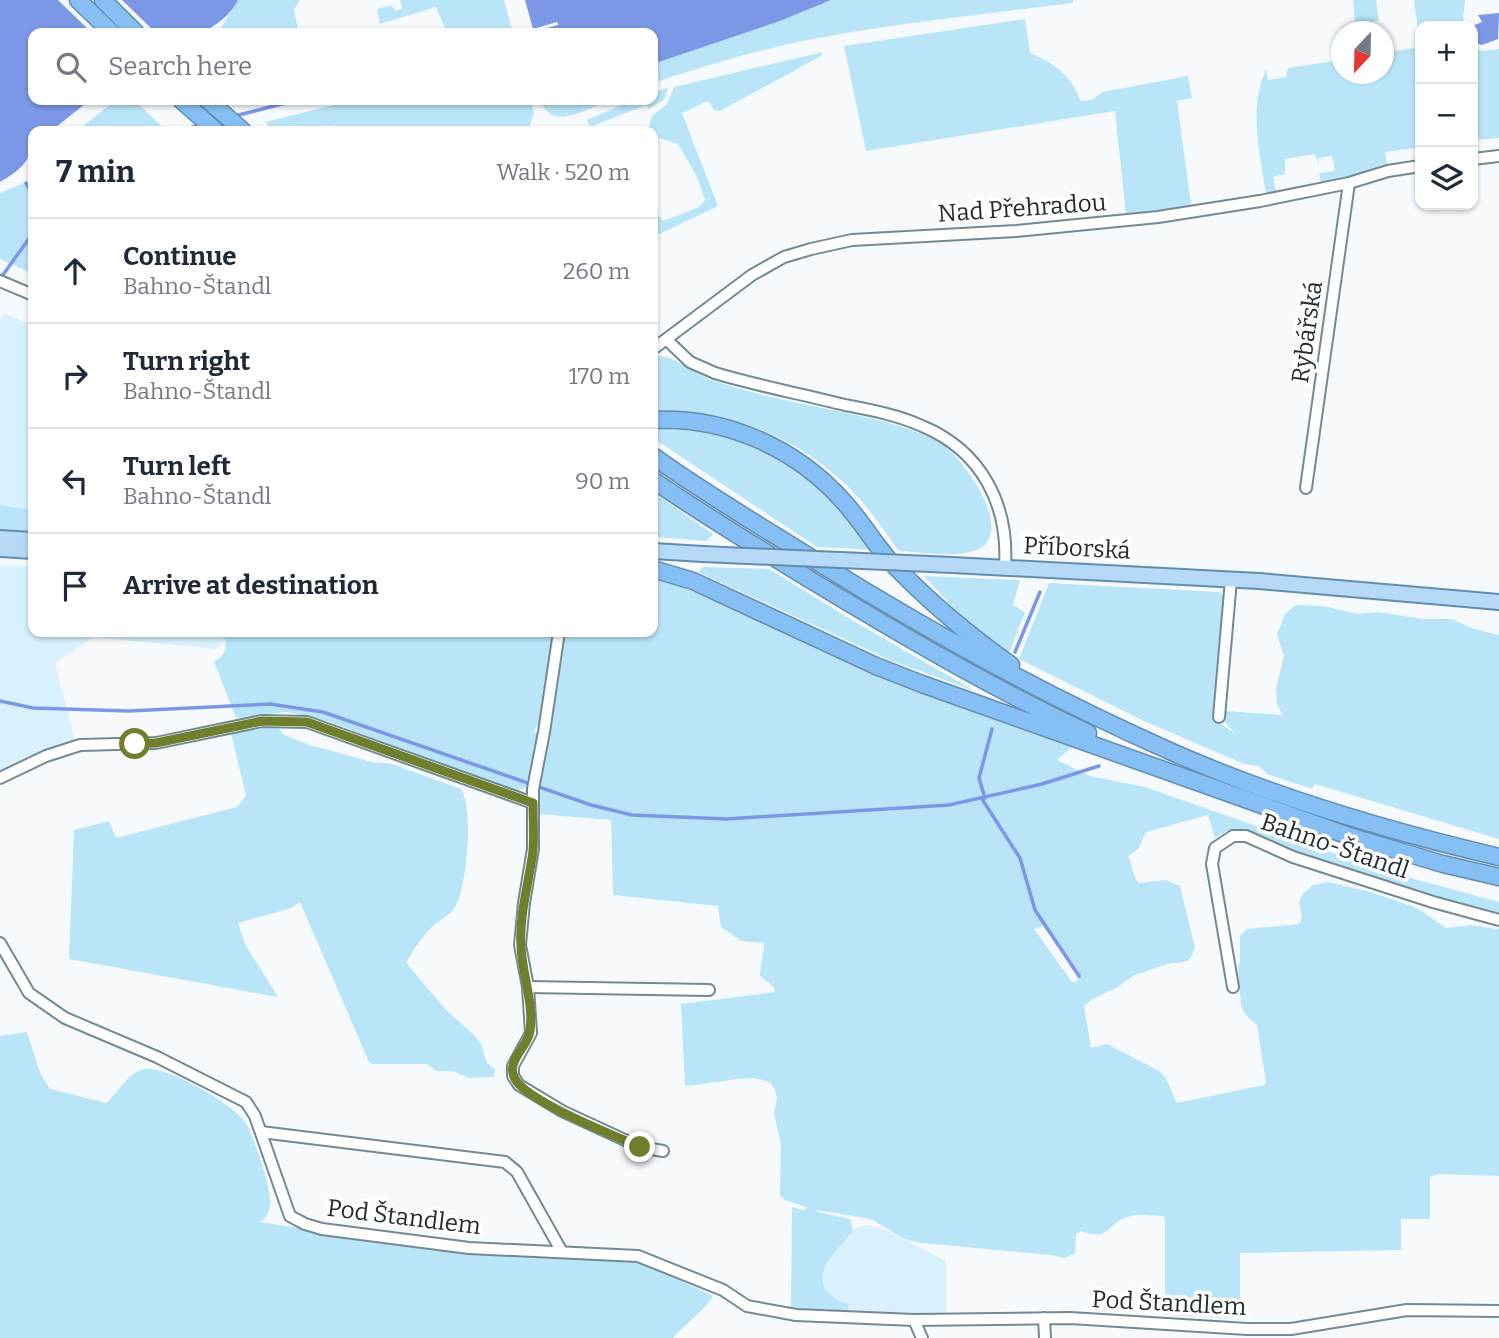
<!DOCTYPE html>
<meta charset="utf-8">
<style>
body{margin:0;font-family:Bitter,serif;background:#f6f6f7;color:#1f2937}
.controls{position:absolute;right:21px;top:21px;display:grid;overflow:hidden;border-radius:14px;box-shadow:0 2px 5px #0004}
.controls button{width:63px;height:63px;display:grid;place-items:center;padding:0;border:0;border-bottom:2px solid #e0e1e3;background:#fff;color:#1f2937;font:35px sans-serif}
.compass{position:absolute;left:1331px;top:21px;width:63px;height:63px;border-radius:50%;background:#fff;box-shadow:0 2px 5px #0004;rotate:202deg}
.stop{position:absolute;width:21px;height:21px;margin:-16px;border:5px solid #707f2d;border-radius:50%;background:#fff}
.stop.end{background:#707f2d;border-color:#fff;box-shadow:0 2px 7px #0008}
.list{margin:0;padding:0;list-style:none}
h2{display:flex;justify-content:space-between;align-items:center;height:91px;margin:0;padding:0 28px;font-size:30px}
h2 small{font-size:23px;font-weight:400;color:#747a83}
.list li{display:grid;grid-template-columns:46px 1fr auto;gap:21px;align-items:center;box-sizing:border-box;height:105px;padding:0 28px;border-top:2px solid #e0e1e3}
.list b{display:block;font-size:26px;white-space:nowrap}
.list p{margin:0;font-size:23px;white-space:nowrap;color:#747a83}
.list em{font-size:23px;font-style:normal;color:#747a83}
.icon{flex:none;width:38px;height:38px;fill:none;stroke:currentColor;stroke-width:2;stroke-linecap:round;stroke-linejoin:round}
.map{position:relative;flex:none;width:1499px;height:1338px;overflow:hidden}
.search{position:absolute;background:#fff;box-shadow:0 2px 5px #0004;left:28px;top:28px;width:630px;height:77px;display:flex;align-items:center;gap:18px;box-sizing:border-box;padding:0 24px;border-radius:14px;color:#747a83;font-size:26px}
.panel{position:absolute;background:#fff;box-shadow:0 2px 5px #0004;left:28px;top:126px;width:630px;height:511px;border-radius:14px}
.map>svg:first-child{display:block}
</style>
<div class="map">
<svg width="1499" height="1338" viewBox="0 0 1499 1338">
<rect width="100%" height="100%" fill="#f6fafc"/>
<g fill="#d8f1fc">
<path d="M4,313l29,13v184l-33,-5v-184z"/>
<path d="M0,566h33v66h190l2,8 -9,9 -123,-12 -38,26 20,78 -75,33z"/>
<path d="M868,1225l17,5 61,31v54l-98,-3 1,-8 -19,-8 -7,-12v-9l7,-17 23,-29z"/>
</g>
<g fill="#bae5f8" fill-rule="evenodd">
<path d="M238,0h62l-6,10 5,23h-81z"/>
<path d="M400,0h104l9,33h-31l1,-2 -9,2h-27l-11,-26 -56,17 -3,-15 14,-4 5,6 6,-3z"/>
<path d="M831,0h242v3c-88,11 -178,20 -265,37 -53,10 -105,27 -155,43v-19l127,-43z"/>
<path d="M1353,0h23l3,21 -24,2z"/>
<path d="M1414,0h51c0,9 -3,15 -1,26h-44v121l-35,5 3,19 -67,12 -2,-10 16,-2 -3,-15 -14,2 1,8 -4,-12 -30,5v15l-12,3 3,15 -10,2c-6,-41 -18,-86 0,-124l2,10 18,-3 2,-9 53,-8 1,14h42v-21l36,-6z"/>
<path d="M1025,19l5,34c26,11 40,22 51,48l11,-1 10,-8 86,-16 4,22 -15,3 14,104 -65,10 -11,-104 -249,40 -22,-105z"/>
<path d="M1473,48l9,3 17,-2v89l-26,2z"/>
<path d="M823,52l-2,4 -101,55 -6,-1 -6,-9 -26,12 36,93 -65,31v-30l10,14 36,-14 6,-7 -8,-23 -19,-33 -25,-8v-5h-5l4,-15 15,-12 7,-17z"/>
<path d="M668,88l-4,12 -15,9 -3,-4 -56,22 -3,-7 46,-20h20v-8z"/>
<path d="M116,100h18l33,31h-90z"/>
<path d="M354,100h177l3,13 -6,18h-165l-29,-6 -21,6h-40l-8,-9z"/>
<path d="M541,100h69c-21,8 -60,33 -69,0z"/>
<path d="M33,176v98l-33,-15v-66l29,-12z"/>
<path d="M659,356c18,1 35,18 53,24 45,16 94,24 140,34 32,7 63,14 91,31 22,15 76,91 31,106 -22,7 -52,1 -75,0 -14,-19 -27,-39 -43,-56 -51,-55 -128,-88 -203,-84v-53z"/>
<path d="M653,429c62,0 118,15 166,56 8,7 17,14 24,22 12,14 23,29 34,43l-60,-3 -164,-109z"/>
<path d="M653,492l60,42 -6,7 -54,-4z"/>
<path d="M0,505l33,5v21l-33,-1z"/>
<path d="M703,567l66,2 86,53 120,69 -83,-30 -194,-89z"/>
<path d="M924,576l96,4 -7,25 12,7 -16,41 -38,-26z"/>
<path d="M653,578c70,20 133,58 200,87 72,30 146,55 219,82l-15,13 33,16 55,11 240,84 114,31v15l-83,-23 -137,-47 -40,-17 -13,1 -11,7 -7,-23 -62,17 -8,17 -10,7c4,8 5,22 11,27l27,-3 14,6 15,62 -5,11 -6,3 -17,2 -34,12 -17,12 -25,12 -7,6 7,42 16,-4 52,27 7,7 11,25 87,-18 2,-2 -9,-58 -12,-11 -4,-8 -3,-36 2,-10v-24l7,-7 53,-5 2,-8 -3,-14 3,-7 11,-10 15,-3 43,10 46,16 29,20 24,-3 29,4v247l-60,-2 -9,3v42h-29v31l-161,3v60l-6,5 -69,-3v-96l-2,-3c-11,0 -25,-3 -36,1 -21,8 -19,25 -46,14l-5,3 -1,20 -12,4 -12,-3 -129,-12 -18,-4 -33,-20 -54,-9 1,2 32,7 3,11c-11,18 -38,34 -28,59l12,11 12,4 -1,8 -57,-2 1,-103 13,3 1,-3 -21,-7 -5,-5 1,-51 -7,-31 3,-14 -2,-9 -5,-8 -15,-4 -18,1 -49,7 -3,-1 -4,-81 94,-12 -1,-5 -14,-11c0,-12 4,-21 4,-33l-23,-2 -20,-14 -3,-21 -105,-11 -2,-75 -73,-6 -1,-25 13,-54 16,-103h87zM1043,926l32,44 3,11 -6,1 -38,-53z"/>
<path d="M1049,583l170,9 5,4 -8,116 -5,4 23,17 -10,-13 1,-9 58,4 -6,-11 -1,-16 8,-32 -7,-22 8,-20 11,-9 27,1 35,8 20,-2 46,7h27l23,10 25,6v204l-184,-55 -3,5 -45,-15 -8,-8 -15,-2 -100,-43 -125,-62z"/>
<path d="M223,632h332l-13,85 -9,16 5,-2 3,-7 -13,63 -13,5 -185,-70 -43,-10 -51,6 -22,-56c14,-9 13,-15 9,-30z"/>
<path d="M277,726l7,9 26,10 62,17 20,2 69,25c13,19 6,99 -6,118 -5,8 -13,12 -21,18 -6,5 -27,31 -27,39l39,46 28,25 7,9 6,19 8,7 -1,7 -26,1 -15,-7h-17l-9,-7h-55l-3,-2 -69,-160 -8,6 -54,15 7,21 33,53 -209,-38 5,-129 35,-9 7,17 121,-31 9,-11 -15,-63z"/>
<path d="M27,1032l13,41 10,16 56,14c11,-9 21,-28 35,-33 20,-9 93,35 104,52 9,14 24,60 25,77 1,10 -3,19 -10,23l192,29 72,5 106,1 83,39c-12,18 -26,26 -40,42h-673v-302z"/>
</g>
<g fill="#7d97e7">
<path d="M0,0h238c-7,15 -22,25 -36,33h-169v67h57l-39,31h-18c0,28 -9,37 -33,51z"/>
<path d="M525,0h306l-51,21 -127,43v-31h-98l6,-5 -4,-6 -24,7z"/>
<path d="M1499,13l-1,26 -16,6 -9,-3 -1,-16 10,-4 -4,-7z"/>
</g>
<path fill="#f6fafc" d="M58,0h64l34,33h-64z"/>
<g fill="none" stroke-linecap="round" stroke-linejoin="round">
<g stroke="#7d97e7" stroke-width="3.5">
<path d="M536,33l28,-8"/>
<path d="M235,116l62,-16"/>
<path d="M179,131l21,-6"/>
<path d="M26,183l7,12"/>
<path d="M0,279l33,-46"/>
<path d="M1015,652l25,-60"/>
<path d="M0,701l33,7 96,3 141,-7 53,8 268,93 41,10 94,4 223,-14 93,-21 57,-18"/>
<path d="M985,798l-6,-20 13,-49"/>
<path d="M982,799l38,59 15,52 44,66"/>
</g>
<defs>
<g id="minor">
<path d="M1473,159l26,-3"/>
<path d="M0,281l33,14"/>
<path d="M667,340l23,22 25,11c43,13 87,21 130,32 26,5 53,10 77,21 60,25 87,79 83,141"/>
<path d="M653,349l99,-74 32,-18 27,-8 41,-9 164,-9 142,-14 102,-16 89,-18 39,-12 32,-5"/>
<path d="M1306,488l43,-305"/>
<path d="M559,632l-15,100 -11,57v60l-9,54 -4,42 8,42 3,46 -18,33v10l6,9 43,26 78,36 23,4"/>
<path d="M1219,717l12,-137"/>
<path d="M0,778l46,-22 34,-11 76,-2 106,-22 45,1 226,81"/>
<path d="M0,943l29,50 36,25 92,39 89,45 9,14 35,100 15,8 17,5 147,19 169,8 85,34 24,16 49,9 118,5 156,-2 177,11h44l116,-19 92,1"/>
<path d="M528,987l181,3"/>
<path d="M1233,987l-21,-123 3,-16 18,-12h13l47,21 140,45 66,18"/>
<path d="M261,1132l244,30 12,10 45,80"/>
<path d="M1044,1318l1,20"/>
<path d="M914,1320l8,18"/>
</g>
<g id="major">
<path d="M0,538l33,2"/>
<path d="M0,549l33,2"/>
<path d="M653,551l50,3"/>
<path d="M952,565l307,16 240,21"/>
</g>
<g id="highway">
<path d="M78,0l34,33"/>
<path d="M103,0l33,33"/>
<path d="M181,100l35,31"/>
<path d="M208,100l35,31"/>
<path d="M653,420c72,-4 143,28 190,81 17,18 30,41 46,59 37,39 78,74 122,105"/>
<path d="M653,456c51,37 106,69 160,103 115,72 234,138 359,193 104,46 216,79 327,105"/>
<path d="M653,480c52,36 107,69 161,102 89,54 180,107 274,151"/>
<path d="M653,569l40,12 183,85 46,18 427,152 94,28 56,13"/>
</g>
</defs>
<use href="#minor" stroke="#748992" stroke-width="14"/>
<use href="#major" stroke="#638caf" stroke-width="18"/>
<use href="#highway" stroke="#638caf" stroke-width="19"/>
<use href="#minor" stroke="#fff" stroke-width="10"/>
<use href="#major" stroke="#b6d9f8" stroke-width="14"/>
<use href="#highway" stroke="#86bff4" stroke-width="16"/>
<defs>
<path id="major-bridge" d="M703,554l249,11"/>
</defs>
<use href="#major-bridge" stroke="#638caf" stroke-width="18" stroke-linecap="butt"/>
<use href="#major-bridge" stroke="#b6d9f8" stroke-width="14"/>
</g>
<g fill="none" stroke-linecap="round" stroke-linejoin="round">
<path stroke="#707f2d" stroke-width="9" d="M135,744l21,-1 106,-22 45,1 226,81c0,16 1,33 0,48 -4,31 -14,64 -12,95 1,28 13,57 9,85 -2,16 -25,30 -15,48 13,23 99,56 125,68"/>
</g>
<g text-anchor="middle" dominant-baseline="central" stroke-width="7" stroke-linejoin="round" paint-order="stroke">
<g font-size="24" fill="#232c30" stroke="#fff">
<text transform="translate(1022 208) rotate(-4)">Nad Přehradou</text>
<text transform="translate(1307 332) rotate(-82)">Rybářská</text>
<text transform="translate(1077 548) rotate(3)">Příborská</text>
<text transform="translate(1335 846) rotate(19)">Bahno-Štandl</text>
<text transform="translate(404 1217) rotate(7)">Pod Štandlem</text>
<text transform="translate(1169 1303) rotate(3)">Pod Štandlem</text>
</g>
</g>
</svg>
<div class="controls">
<button>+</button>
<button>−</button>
<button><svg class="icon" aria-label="layers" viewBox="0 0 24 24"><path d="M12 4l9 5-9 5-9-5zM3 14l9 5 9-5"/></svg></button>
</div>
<svg class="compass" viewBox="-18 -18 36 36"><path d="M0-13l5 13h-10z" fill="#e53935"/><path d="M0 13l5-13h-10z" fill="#747a83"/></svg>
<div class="stop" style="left:135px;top:744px"></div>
<div class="stop end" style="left:640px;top:1147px"></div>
<div class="search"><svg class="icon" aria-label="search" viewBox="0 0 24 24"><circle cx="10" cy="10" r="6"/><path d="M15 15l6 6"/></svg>Search here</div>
<section class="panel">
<h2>7 min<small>Walk · 520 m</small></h2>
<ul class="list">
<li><svg class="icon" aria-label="ahead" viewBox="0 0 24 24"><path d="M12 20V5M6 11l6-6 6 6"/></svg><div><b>Continue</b><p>Bahno-Štandl</p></div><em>260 m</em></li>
<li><svg class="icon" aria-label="right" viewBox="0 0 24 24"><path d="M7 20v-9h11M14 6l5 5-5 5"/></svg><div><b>Turn right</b><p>Bahno-Štandl</p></div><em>170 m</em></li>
<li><svg class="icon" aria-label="left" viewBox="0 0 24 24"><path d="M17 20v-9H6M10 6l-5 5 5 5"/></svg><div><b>Turn left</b><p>Bahno-Štandl</p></div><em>90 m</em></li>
<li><svg class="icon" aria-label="arrive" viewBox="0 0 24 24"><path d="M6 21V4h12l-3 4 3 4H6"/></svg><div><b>Arrive at destination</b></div></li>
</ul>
</section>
</div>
